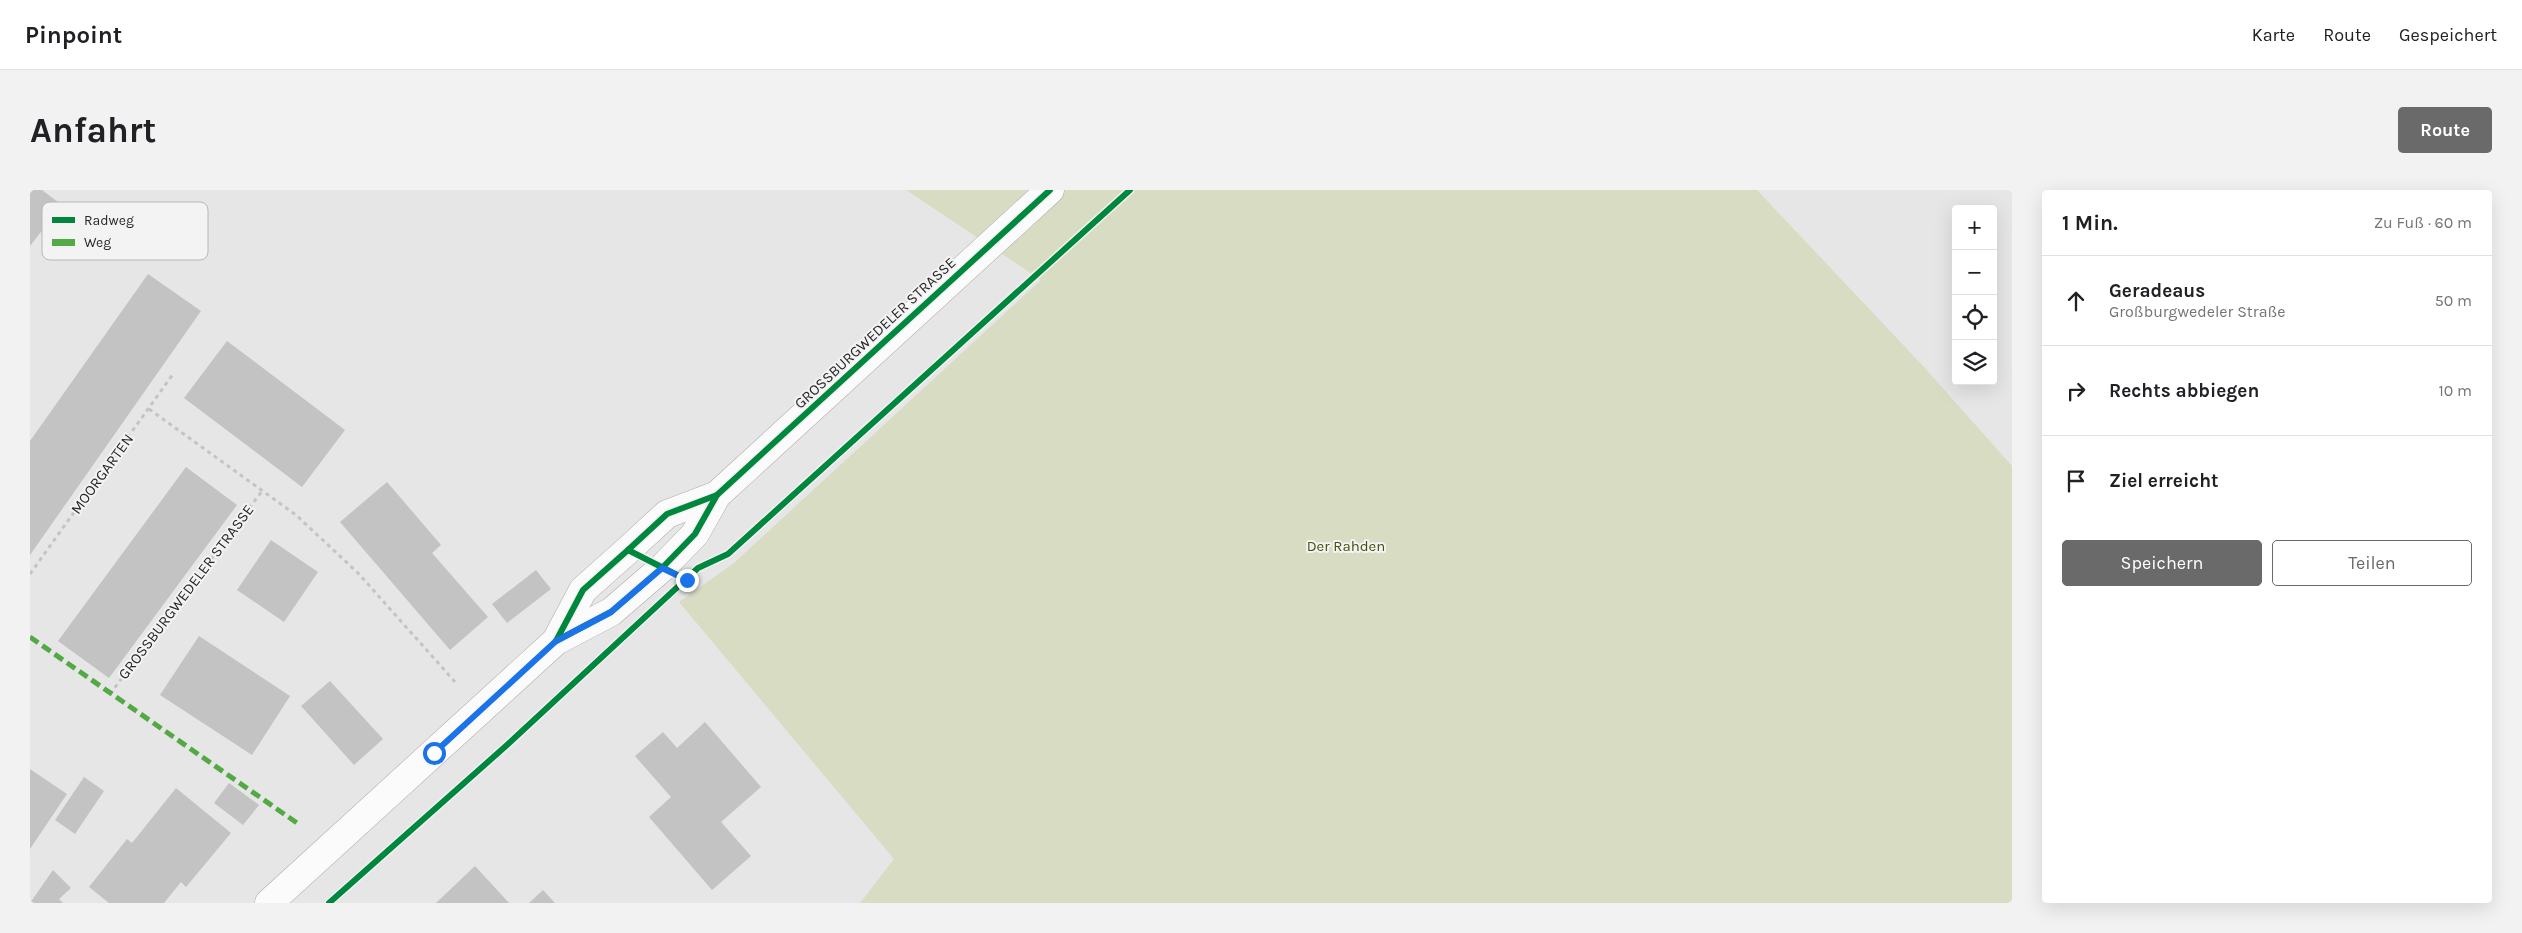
<!DOCTYPE html>
<html lang="de">
<meta charset="utf-8">
<style>
body{margin:0;font-family:Karla,sans-serif;background:#f2f2f2;color:#202124}
.controls{position:absolute;right:15px;top:15px;display:grid;overflow:hidden;border-radius:5px;box-shadow:0 5px 20px #0002}
.controls button{width:45px;height:45px;display:grid;place-items:center;padding:0;border:0;border-bottom:1px solid #e0e0e0;background:#fff;color:#202124;font:25px sans-serif}
.stop{position:absolute;width:15px;height:15px;margin:-11px;border:4px solid #1a73e8;border-radius:50%;background:#fff}
.stop.end{background:#1a73e8;border-color:#fff;box-shadow:0 1px 5px #0008}
.list{margin:0;padding:0;list-style:none}
h2{display:flex;justify-content:space-between;align-items:center;height:65px;margin:0;padding:0 20px;font-size:21px}
h2 small{font-size:16px;font-weight:400;color:#757577}
.list li{display:grid;grid-template-columns:32px 1fr auto;gap:15px;align-items:center;box-sizing:border-box;height:90px;padding:0 20px;border-top:1px solid #e0e0e0}
.list b{display:block;font-size:19px;white-space:nowrap}
.list p{margin:0;font-size:16px;white-space:nowrap;color:#757577}
.list em{font-size:16px;font-style:normal;color:#757577}
.actions{display:flex;gap:10px;padding:15px 20px}
.actions a{flex:1;padding:11px 0;border:1px solid #6a6a6a;border-radius:5px;text-align:center;font-size:18px;color:#6a6a6a}
.actions .main{background:#6a6a6a;color:#fff}
.icon{flex:none;width:28px;height:28px;fill:none;stroke:currentColor;stroke-width:2;stroke-linecap:round;stroke-linejoin:round}
.map{position:relative;flex:none;width:1982px;height:713px;overflow:hidden;border-radius:5px}
header{display:flex;align-items:center;gap:30px;box-sizing:border-box;height:70px;padding:0 25px;background:#fff;border-bottom:1px solid #e0e0e0}
header strong{font-size:24px}
nav{display:flex;gap:28px;margin-inline-start:auto;font-size:18px}
.intro{display:flex;align-items:center;justify-content:space-between;box-sizing:border-box;height:120px;padding:0 30px}
h1{margin:0;font-size:35px}
.button{padding:12px 22px;border-radius:5px;background:#6a6a6a;color:#fff;font-size:18px;font-weight:700}
main{display:flex;gap:30px;padding:0 30px}
aside{flex:1;background:#fff;border-radius:5px;box-shadow:0 5px 20px #0002}
.map>svg:first-child{display:block}
</style>
<header>
<strong>Pinpoint</strong>
<nav><a>Karte</a><a>Route</a><a>Gespeichert</a></nav>
</header>
<div class="intro"><h1>Anfahrt</h1><a class="button">Route</a></div>
<main>
<div class="map">
<svg width="1982" height="713" viewBox="0 0 1982 713">
<rect width="100%" height="100%" fill="#e6e6e6"/>
<path fill="#d8dcc3" d="M876,0h851l166,176 89,100v437h-1152l34,-44 -215,-257 55,-39 307,-283z"/>
<g fill="#c3c3c4">
<path d="M0,0h12l20,15 -32,41z"/>
<path d="M118,84l53,37 -171,244v-114z"/>
<path d="M197,151l118,89 -43,57 -118,-89z"/>
<path d="M156,277l51,38 -128,173 -51,-37z"/>
<path d="M357,292l54,63 -9,8 56,64 -38,33 -110,-128z"/>
<path d="M241,350l47,32 -34,50 -47,-32z"/>
<path d="M506,380l15,19 -44,34 -15,-19z"/>
<path d="M169,446l91,60 -38,59 -92,-60z"/>
<path d="M300,491l53,58 -29,26 -53,-59z"/>
<path d="M675,532l56,65 -40,35 30,34 -39,34 -63,-73 22,-20 -36,-41 28,-24 14,16z"/>
<path d="M0,579l37,25 -37,55z"/>
<path d="M54,587l20,14 -29,43 -20,-14z"/>
<path d="M199,593l30,22 -16,20 -29,-22z"/>
<path d="M146,598l55,45 -45,54 -5,-5 -17,21h-55l-20,-16 38,-48 5,4z"/>
<path d="M445,676l34,37h-73z"/>
<path d="M23,680l18,18 -12,11 4,4h-33z"/>
<path d="M513,700l12,13h-26z"/>
</g>
<g fill="none" stroke-linecap="round" stroke-linejoin="round">
<defs>
<g id="secondary">
<path d="M526,451l27,-51 45,-40 39,-36 50,-19"/>
<path d="M239,713l287,-262 55,-29 51,-44 33,-34 22,-39 333,-305"/>
</g>
</defs>
<use href="#secondary" stroke="#acacac" stroke-width="29"/>
<g stroke="#c4c4c4" stroke-width="3" stroke-dasharray="4 4" stroke-linecap="butt">
<path d="M119,219l147,106 62,58 98,110"/>
<path d="M0,384l143,-200"/>
<path d="M80,504l152,-203"/>
</g>
<use href="#secondary" stroke="#fbfbfb" stroke-width="28"/>
<path stroke="#53aa44" stroke-width="5" stroke-dasharray="10 5" stroke-linecap="butt" d="M0,447l267,186"/>
<defs>
<g id="cycleway">
<path d="M598,360l59,30"/>
<path d="M526,451l55,-29 51,-44 33,-34 22,-39 333,-305"/>
<path d="M526,451l27,-51 45,-40 39,-36 50,-19"/>
<path d="M299,713l178,-158 191,-177 30,-14 402,-364"/>
</g>
</defs>
<use href="#cycleway" stroke="#f3f3f4" stroke-width="9"/>
<use href="#cycleway" stroke="#00873e" stroke-width="6"/>
</g>
<g fill="none" stroke-linecap="round" stroke-linejoin="round">
<path stroke="#1a73e8" stroke-width="6" d="M404,563l122,-112 55,-29 51,-44 25,12"/>
</g>
<g text-anchor="middle" dominant-baseline="central" stroke-width="4" stroke-linejoin="round" paint-order="stroke">
<g font-size="15" fill="#272728" stroke="#f3f3f4">
<text transform="translate(845 143) rotate(-43)">GROSSBURGWEDELER STRASSE</text>
<text transform="translate(72 284) rotate(-54)">MOORGARTEN</text>
<text transform="translate(156 402) rotate(-53)">GROSSBURGWEDELER STRASSE</text>
</g>
<g font-size="15" fill="#494e0b" stroke="#f3f3f4">
<text x="1316" y="356">Der Rahden</text>
</g>
</g>
<rect x="12" y="12" width="166" height="58" rx="8" fill="#f3f3f4" stroke="#b6b6b7" stroke-width="1"/>
<rect x="22" y="27" width="23" height="6" fill="#00873e"/>
<rect x="22" y="49" width="23" height="7" fill="#53aa44"/>
<g font-size="14" fill="#272728">
<text x="54" y="35">Radweg</text>
<text x="54" y="57">Weg</text>
</g>
</svg>
<div class="controls">
<button>+</button>
<button>−</button>
<button><svg class="icon" aria-label="locate" viewBox="0 0 24 24"><circle cx="12" cy="12" r="6"/><path d="M12 2v4M12 18v4M2 12h4M18 12h4"/></svg></button>
<button><svg class="icon" aria-label="layers" viewBox="0 0 24 24"><path d="M12 4l9 5-9 5-9-5zM3 14l9 5 9-5"/></svg></button>
</div>
<div class="stop" style="left:404px;top:563px"></div>
<div class="stop end" style="left:657px;top:390px"></div>
</div>
<aside>
<h2>1 Min.<small>Zu Fuß · 60 m</small></h2>
<ul class="list">
<li><svg class="icon" aria-label="ahead" viewBox="0 0 24 24"><path d="M12 20V5M6 11l6-6 6 6"/></svg><div><b>Geradeaus</b><p>Großburgwedeler Straße</p></div><em>50 m</em></li>
<li><svg class="icon" aria-label="right" viewBox="0 0 24 24"><path d="M7 20v-9h11M14 6l5 5-5 5"/></svg><div><b>Rechts abbiegen</b></div><em>10 m</em></li>
<li><svg class="icon" aria-label="arrive" viewBox="0 0 24 24"><path d="M6 21V4h12l-3 4 3 4H6"/></svg><div><b>Ziel erreicht</b></div></li>
</ul>
<div class="actions"><a class="main">Speichern</a><a>Teilen</a></div>
</aside>
</main>
